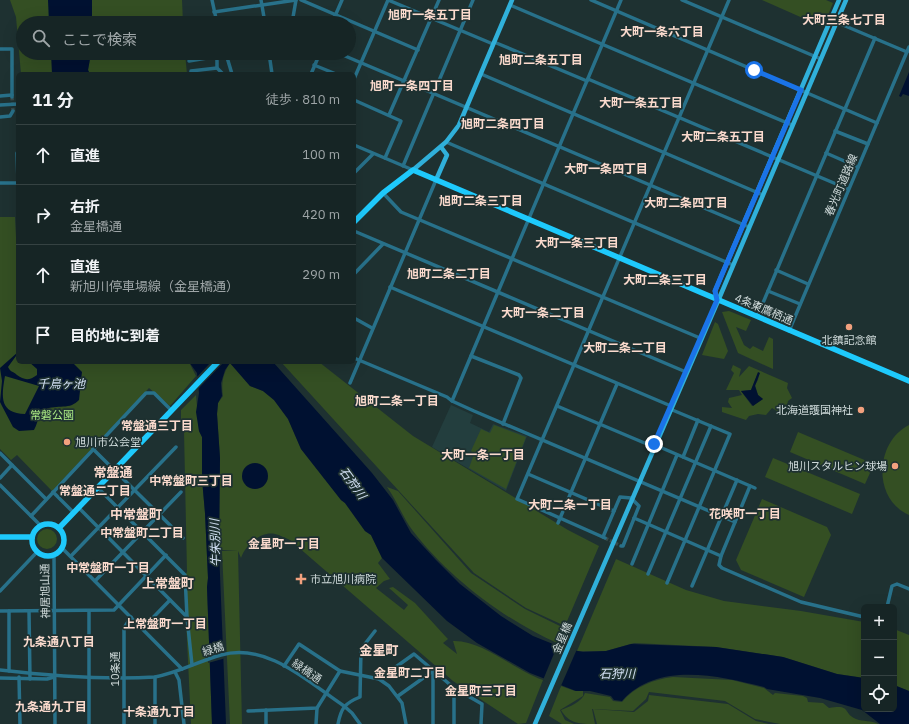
<!DOCTYPE html>
<html lang="ja">
<meta charset="utf-8">
<style>
body{margin:0;font-family:"IBM Plex Sans","Noto Sans JP",sans-serif;background:#233132;color:#f1f3f6}
.controls{position:absolute;right:12px;bottom:12px;display:grid;overflow:hidden;border-radius:6px;box-shadow:0 4px 16px #0002}
.controls button{width:36px;height:36px;display:grid;place-items:center;padding:0;border:0;border-bottom:1px solid #354242;background:#162525;color:#f1f3f6;font:20px sans-serif}
.stop{position:absolute;width:12px;height:12px;margin:-9px;border:3px solid #1a73e8;border-radius:50%;background:#fff}
.stop.end{background:#1a73e8;border-color:#fff;box-shadow:0 1px 4px #0008}
.list{margin:0;padding:0;list-style:none}
h2{display:flex;justify-content:space-between;align-items:center;height:52px;margin:0;padding:0 16px;font-size:17px}
h2 small{font-size:13px;font-weight:400;color:#9ea5a7}
.list li{display:grid;grid-template-columns:26px 1fr auto;gap:12px;align-items:center;box-sizing:border-box;height:60px;padding:0 16px;border-top:1px solid #354242}
.list b{display:block;font-size:15px;white-space:nowrap}
.list p{margin:0;font-size:13px;white-space:nowrap;color:#9ea5a7}
.list em{font-size:13px;font-style:normal;color:#9ea5a7}
.icon{flex:none;width:22px;height:22px;fill:none;stroke:currentColor;stroke-width:2;stroke-linecap:round;stroke-linejoin:round}
.map{position:relative;flex:none;width:909px;height:724px;overflow:hidden}
.search{position:absolute;background:#162525;box-shadow:0 4px 16px #0002;left:16px;top:16px;width:340px;height:44px;display:flex;align-items:center;gap:10px;box-sizing:border-box;padding:0 14px;border-radius:22px;color:#9ea5a7;font-size:15px}
.panel{position:absolute;background:#162525;box-shadow:0 4px 16px #0002;left:16px;top:72px;width:340px;height:292px;border-radius:6px}
.map>svg:first-child{display:block}
</style>
<div class="map">
<svg width="909" height="724" viewBox="0 0 909 724">
<rect width="100%" height="100%" fill="#1e3131"/>
<path fill="#233e3e" d="M451,405l22,10 -3,8 19,9 4,-8 34,12 -21,55 -74,-44z"/>
<g fill="#344f23" fill-rule="evenodd">
<path d="M10,0h39l1,23h-27v30h29l1,21h-32l-5,-57z"/>
<path d="M92,0h90l1,23h-91z"/>
<path d="M762,0h64l7,3 -10,24z"/>
<path d="M91,53h94l2,21h-97l-2,-4z"/>
<path d="M0,217h15l1,20 2,1v124h171l7,14 -26,30 -21,-18 -97,103 -35,-36 -6,5 -11,-11z"/>
<path d="M729,311l22,9 -5,11 -10,-4 8,18 6,4 3,-3 10,5 6,-14 4,2v30l-35,-16 -16,-41z"/>
<path d="M715,322l3,2 10,27 -4,8 -22,-4z"/>
<path d="M281,362h38l94,74 155,94 31,16 -34,80 -39,-18 -52,-35z"/>
<path d="M230,363l20,23 13,5 11,9 14,19 13,30 40,51 4,3 20,28 6,4 11,23 -4,5 12,16 -6,2 -8,7 28,22 4,-5 -19,-17 4,-1 22,16 31,34 2,2 -5,4 14,11 -4,-13c30,-1 61,29 90,39l-17,43 -8,1 -65,-43 -163,-141c-5,-2 -10,-5 -15,-6 -15,-3 -30,12 -34,24l-3,-7 4,173h-12l-8,-173 16,-1h-19l1,-92 -3,-44 1,-11 5,-7c-2,-12 0,-23 7,-33z"/>
<path d="M733,365l8,4 -2,8 10,-11 39,17 -1,5 5,10 -4,3 -3,15 -13,-8 -6,7 -8,-1 -9,2 -3,4 -24,-8v-5l10,1 -4,-6 1,-4 13,-3 -3,-5h-13l8,-17 -3,-3zM758,373h1l-1,7 -3,5 3,10 5,4 -11,7 -11,-15 10,-1z"/>
<path d="M196,395l3,36 3,6v42l3,34 3,65 -1,9 5,137h-21l-7,-147 3,-5 -3,-141 -3,-11v-10z"/>
<path d="M494,425l32,12 -20,52 -37,-21 5,-14 -3,-3 10,-22 9,4z"/>
<path d="M909,425v90c-37,-16 -34,-73 0,-90z"/>
<path d="M798,432l76,32 -9,20 -75,-32z"/>
<path d="M773,458l87,36 -8,20 -87,-37z"/>
<path d="M387,487l11,4 73,82 54,36 39,19 -7,15c-52,-23 -109,-66 -144,-112 -10,-13 -16,-30 -26,-44z"/>
<path d="M762,499l65,28 4,8 -27,62 -63,-27 -5,-10z"/>
<circle cx="47" cy="539" r="10"/>
<path d="M616,559l70,31 38,11 77,10 63,11v56l-27,-4 -54,-17 -67,-10 -82,-4 -28,8h-29z"/>
<path d="M894,629l15,6v56l-15,-6z"/>
<path d="M673,677l59,3 32,8 9,7 2,-2 28,3 4,2 1,4 15,1 6,5c23,-4 13,5 27,11 8,3 15,1 22,5h-98l-25,-5 -30,-18 -76,-9 -3,7 -13,12 -41,-2 3,15c-15,0 -26,0 -34,-14 8,-3 21,-8 24,-17l25,4 3,4 9,1c12,-15 32,-23 51,-25z"/>
<path d="M561,686l14,5h8v5l-23,14 5,10 9,4h-12l-13,-8z"/>
<path d="M649,695l79,9 28,17 13,3h-172l-4,-15 41,3 14,-11z"/>
</g>
<g fill="#001131" fill-rule="evenodd">
<path d="M48,0h44v23h-43z"/>
<path d="M51,53h40l-3,17 2,4h-38z"/>
<path d="M909,72v24l-6,-2 -2,3 -2,-1z"/>
<path d="M18,352v3l-2,1 -8,11c4,7 4,3 9,8 7,5 12,6 20,0v-6l-8,-7h48l-3,2 8,8 -3,28c-2,2 -5,4 -7,5 -11,4 -26,-2 -32,11 -3,4 -3,9 -6,14l-15,1 -6,-4 -11,-21 -2,-4 2,-21 -2,-13zM5,376l34,10 -14,28c-25,-1 -24,-16 -20,-38z"/>
<path d="M189,362h84l99,111 21,27 18,33 25,27 24,24 41,32 32,20 30,12 20,4 23,-1 25,-7 85,3 67,10 54,17 27,4v31h30v-24l15,6v33h-29l-18,-14 -42,-12 -53,-9 -3,-2c-46,-11 -106,-26 -142,14l-8,-1 -3,-4 -21,-5h-14l-46,-18 -53,-30 -30,-22 -65,-63 -11,-23 -6,-4 -20,-28 -4,-3 -40,-51 -13,-30 -14,-19 -11,-9 -13,-5 -20,-23 -5,7 -4,13 1,13 -4,7 -1,11 3,44 -1,92 7,174h-14l-5,-137 1,-9 -3,-65 -3,-34v-42l-3,-6 -3,-19 3,-19 -2,-20z"/>
<path d="M758,372l2,1 -5,13 3,9 5,4 -10,7 -12,-15 10,-1z"/>
<circle cx="255" cy="476" r="13"/>
</g>
<g fill="#1e3131">
<path d="M211,362h13l-28,29v-13z"/>
<path d="M558,644l19,5 -17,39 -17,-8z"/>
<path d="M215,649h10l1,9 -18,5v-9z"/>
</g>
<g fill="none" stroke-linecap="round" stroke-linejoin="round">
<g stroke="#384a4a" stroke-width="3.5" stroke-dasharray="3.5 2" stroke-linecap="butt">
<path d="M12,97l1,14"/>
<path d="M605,538l16,8"/>
</g>
<g stroke="#28718a" stroke-width="3.5">
<path d="M212,0l5,23"/>
<path d="M261,0l4,23"/>
<path d="M301,0l117,50"/>
<path d="M388,0l105,44"/>
<path d="M591,0l286,123"/>
<path d="M682,0l139,59"/>
<path d="M510,5l282,120"/>
<path d="M214,12l82,-12"/>
<path d="M831,20l76,32"/>
<path d="M292,23l4,-23"/>
<path d="M332,23l10,-23"/>
<path d="M494,42l93,39"/>
<path d="M0,49h12v48"/>
<path d="M269,53l3,21"/>
<path d="M338,53l411,174"/>
<path d="M226,54l6,20"/>
<path d="M189,61l24,-4 4,2"/>
<path d="M314,65l22,9"/>
<path d="M191,71l26,-3"/>
<path d="M223,74l-6,-6v-9l9,-4"/>
<path d="M311,74l9,-21"/>
<path d="M481,74l282,121"/>
<path d="M354,79l34,-79"/>
<path d="M588,79l260,110"/>
<path d="M0,96l12,-1"/>
<path d="M354,100l47,21 -16,37"/>
<path d="M0,105l18,-1"/>
<path d="M389,115l50,-115"/>
<path d="M0,117l10,-1 3,-5"/>
<path d="M835,131l33,13"/>
<path d="M446,142l287,123"/>
<path d="M354,145l59,25"/>
<path d="M17,153l1,29"/>
<path d="M826,153l32,14"/>
<path d="M403,166l70,-166"/>
<path d="M354,173l19,-19"/>
<path d="M0,183h18"/>
<path d="M383,193l18,19 299,126"/>
<path d="M354,231l332,141"/>
<path d="M18,237v-39"/>
<path d="M776,270l32,14"/>
<path d="M354,274l29,-30"/>
<path d="M390,287l281,119"/>
<path d="M768,291l32,13"/>
<path d="M757,317l118,-279"/>
<path d="M354,318l18,10"/>
<path d="M789,331l120,-284"/>
<path d="M471,356l48,19 2,3 -18,46"/>
<path d="M354,358l93,39 5,4 22,10 261,111"/>
<path d="M350,383l86,-203"/>
<path d="M452,401l169,-401"/>
<path d="M557,406l97,41"/>
<path d="M655,445l100,43"/>
<path d="M93,449l90,89"/>
<path d="M0,453l46,46"/>
<path d="M683,457l15,-37"/>
<path d="M528,474l86,37"/>
<path d="M0,478l12,-13"/>
<path d="M0,485l40,40"/>
<path d="M750,486l-29,70 -2,9 3,3 79,34 63,15"/>
<path d="M97,487l88,88 2,42 5,48"/>
<path d="M53,492l20,20"/>
<path d="M78,507l109,110"/>
<path d="M31,516l115,-123h8l17,17"/>
<path d="M634,518l87,38"/>
<path d="M558,523l59,-139"/>
<path d="M603,537l17,-40 11,1 8,8 -16,40h-2"/>
<path d="M605,538l-88,-39 212,-499"/>
<path d="M61,547l121,122"/>
<path d="M54,554l1,170"/>
<path d="M71,556l105,-109"/>
<path d="M632,564l45,-109"/>
<path d="M648,574l63,-148"/>
<path d="M95,581l86,-89"/>
<path d="M667,583l63,-149 -60,-25"/>
<path d="M692,586l45,-106"/>
<path d="M0,591l37,-39"/>
<path d="M887,607l5,-21 5,-2 12,5"/>
<path d="M0,611l114,-1 52,-55"/>
<path d="M9,611v60"/>
<path d="M29,611l1,68"/>
<path d="M89,611v113"/>
<path d="M142,629l28,-29"/>
<path d="M284,666l15,-22 41,27 39,8 10,7 13,17 4,21"/>
<path d="M0,670c51,6 103,10 155,7 23,-4 44,-16 66,-22 46,-13 87,27 123,51l8,7 8,11"/>
<path d="M175,672l4,8 5,44"/>
<path d="M19,677l1,47"/>
<path d="M155,677v47"/>
<path d="M0,678l47,1 7,-2"/>
<path d="M379,679l35,-25 40,34 28,16 -1,20"/>
<path d="M454,688v36"/>
<path d="M398,696l35,-25"/>
<path d="M248,711l69,-3 23,-37"/>
<path d="M124,724v-96l7,-11"/>
<path d="M266,724v-14"/>
<path d="M316,724l1,-16"/>
<path d="M338,724c3,-16 7,-21 22,-27l1,-48 14,-18"/>
<path d="M433,724v-53"/>
</g>
<g stroke="#30b0da" stroke-width="4.5">
<path d="M413,170l33,-28 13,-17 53,-125"/>
<path d="M436,180l11,-25 -6,-8"/>
<path d="M717,300l-2,-9 8,-19 116,-272"/>
<path d="M535,724l186,-430 125,-294"/>
</g>
<g stroke="#1ec9fc" stroke-width="5.5">
<path d="M354,222l29,-29 30,-23 496,211"/>
<circle cx="48" cy="540" r="16"/>
<path d="M59,528l159,-166"/>
<path d="M0,537h32"/>
</g>
</g>
<g fill="none" stroke-linecap="round" stroke-linejoin="round">
<path stroke="#1a73e8" stroke-width="5" d="M654,444l63,-144 -2,-9 8,-19 78,-182 -47,-20"/>
</g>
<g fill="#f2a17e" stroke="#1e3131" stroke-width="1.5">
<circle cx="849" cy="327" r="4"/>
<circle cx="861" cy="410" r="4"/>
<circle cx="67" cy="442" r="4"/>
<circle cx="895" cy="466" r="4"/>
<path d="M299 573h4v4h4v4h-4v4h-4v-4h-4v-4h4z"/>
</g>
<g text-anchor="middle" dominant-baseline="central" stroke-width="3.5" stroke-linejoin="round" paint-order="stroke">
<g font-size="11" fill="#ced9d9" stroke="#1e3131">
<text transform="translate(841 185) rotate(-67)">春光町道路線</text>
<text transform="translate(764 309) rotate(23)">4条東鷹栖通</text>
<text transform="translate(45 591) rotate(-91)">神居旭山通</text>
<text transform="translate(562 638) rotate(-67)">金星橋</text>
<text transform="translate(213 649) rotate(-17)">緑橋</text>
<text transform="translate(115 669) rotate(-90)">10条通</text>
<text transform="translate(307 671) rotate(34)">緑橋通</text>
</g>
<g font-size="11" fill="#ced9d9" stroke="#1e3131" text-anchor="end">
<text x="849" y="340" text-anchor="middle">北鎮記念館</text>
<text x="853" y="410">北海道護国神社</text>
<text x="75" y="442" text-anchor="start">旭川市公会堂</text>
<text x="887" y="466">旭川スタルヒン球場</text>
<text x="310" y="579" text-anchor="start">市立旭川病院</text>
</g>
<g font-size="11" fill="#acec84" stroke="#1e3131">
<text x="52" y="415">常磐公園</text>
</g>
<g font-size="12" font-weight="bold" fill="#fadacd" stroke="#1e3131">
<text x="430" y="14">旭町一条五丁目</text>
<text x="844" y="19">大町三条七丁目</text>
<text x="662" y="31">大町一条六丁目</text>
<text x="541" y="59">旭町二条五丁目</text>
<text x="412" y="85">旭町一条四丁目</text>
<text x="641" y="102">大町一条五丁目</text>
<text x="503" y="123">旭町二条四丁目</text>
<text x="723" y="136">大町二条五丁目</text>
<text x="606" y="168">大町一条四丁目</text>
<text x="481" y="200">旭町二条三丁目</text>
<text x="686" y="202">大町二条四丁目</text>
<text x="577" y="242">大町一条三丁目</text>
<text x="449" y="273">旭町二条二丁目</text>
<text x="665" y="279">大町二条三丁目</text>
<text x="543" y="312">大町一条二丁目</text>
<text x="625" y="347">大町二条二丁目</text>
<text x="397" y="400">旭町二条一丁目</text>
<text x="157" y="425">常盤通三丁目</text>
<text x="483" y="454">大町一条一丁目</text>
<text x="191" y="480">中常盤町三丁目</text>
<text x="95" y="490">常盤通二丁目</text>
<text x="570" y="504">大町二条一丁目</text>
<text x="745" y="513">花咲町一丁目</text>
<text x="142" y="532">中常盤町二丁目</text>
<text x="284" y="543">金星町一丁目</text>
<text x="108" y="567">中常盤町一丁目</text>
<text x="165" y="623">上常盤町一丁目</text>
<text x="59" y="641">九条通八丁目</text>
<text x="410" y="672">金星町二丁目</text>
<text x="481" y="690">金星町三丁目</text>
<text x="51" y="706">九条通九丁目</text>
<text x="159" y="711">十条通九丁目</text>
</g>
<g font-size="12" font-style="italic" fill="#d2e0f3" stroke="#1e3131">
<text x="61" y="383">千鳥ヶ池</text>
<text transform="translate(353 483) rotate(54)">石狩川</text>
<text transform="translate(215 543) rotate(-92)">牛朱別川</text>
<text x="617" y="673">石狩川</text>
</g>
<g font-size="13" font-weight="bold" fill="#fadacd" stroke="#1e3131">
<text x="113" y="472">常盤通</text>
<text x="136" y="514">中常盤町</text>
<text x="168" y="583">上常盤町</text>
<text x="379" y="650">金星町</text>
</g>
</g>
</svg>
<div class="controls">
<button>+</button>
<button>−</button>
<button><svg class="icon" aria-label="locate" viewBox="0 0 24 24"><circle cx="12" cy="12" r="6"/><path d="M12 2v4M12 18v4M2 12h4M18 12h4"/></svg></button>
</div>
<div class="stop" style="left:754px;top:70px"></div>
<div class="stop end" style="left:654px;top:444px"></div>
<div class="search"><svg class="icon" aria-label="search" viewBox="0 0 24 24"><circle cx="10" cy="10" r="6"/><path d="M15 15l6 6"/></svg>ここで検索</div>
<section class="panel">
<h2>11 分<small>徒歩 · 810 m</small></h2>
<ul class="list">
<li><svg class="icon" aria-label="ahead" viewBox="0 0 24 24"><path d="M12 20V5M6 11l6-6 6 6"/></svg><div><b>直進</b></div><em>100 m</em></li>
<li><svg class="icon" aria-label="right" viewBox="0 0 24 24"><path d="M7 20v-9h11M14 6l5 5-5 5"/></svg><div><b>右折</b><p>金星橋通</p></div><em>420 m</em></li>
<li><svg class="icon" aria-label="ahead" viewBox="0 0 24 24"><path d="M12 20V5M6 11l6-6 6 6"/></svg><div><b>直進</b><p>新旭川停車場線（金星橋通）</p></div><em>290 m</em></li>
<li><svg class="icon" aria-label="arrive" viewBox="0 0 24 24"><path d="M6 21V4h12l-3 4 3 4H6"/></svg><div><b>目的地に到着</b></div></li>
</ul>
</section>
</div>
